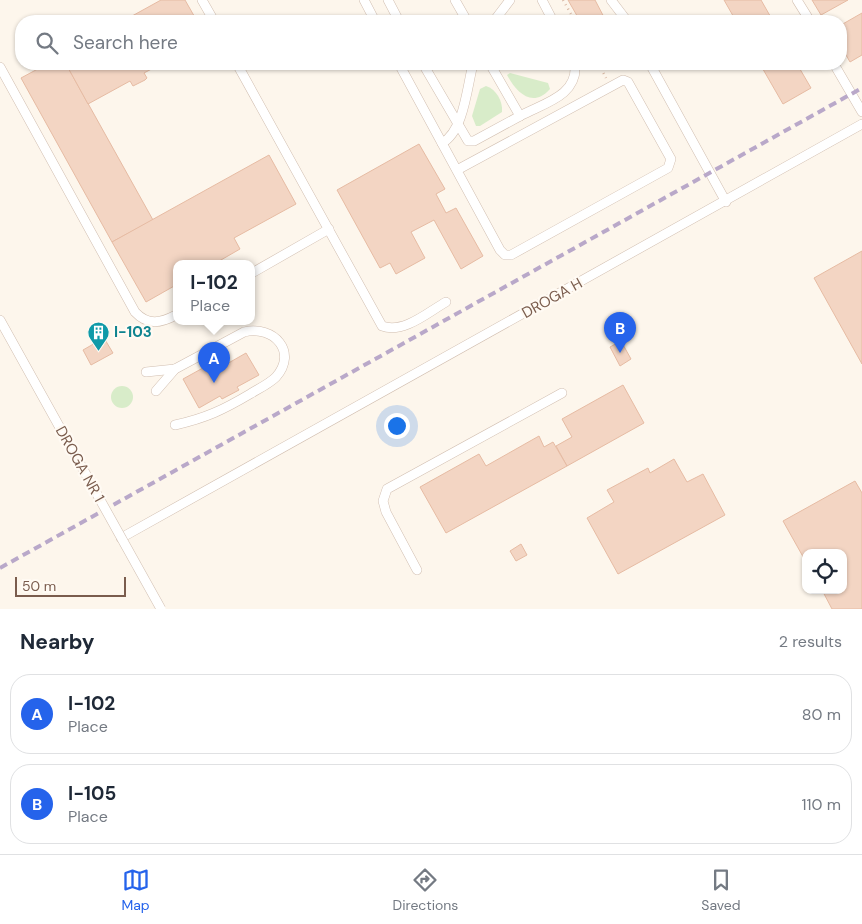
<!DOCTYPE html>
<style>
body{margin:0;font-family:"DM Sans",sans-serif;background:#f2f2f3;color:#1f2937}
.controls{position:absolute;right:15px;bottom:15px;display:grid;overflow:hidden;border-radius:10px;box-shadow:0 1px 4px #0004}
.controls button{width:45px;height:45px;display:grid;place-items:center;padding:0;border:0;border-bottom:1px solid #e0e1e3;background:#fff;color:#1f2937;font:25px sans-serif}
.scale{position:absolute;left:15px;bottom:12px;width:111px;box-sizing:border-box;padding-left:5px;border:2px solid #7a5c4d;border-top:0;font-size:14px;line-height:18px;white-space:nowrap;color:#7a5c4d;-webkit-text-stroke:4px #fffaf3;paint-order:stroke}
.you{position:absolute;left:396px;top:425px;width:18px;height:18px;margin:-12px;border:4px solid #fff;border-radius:50%;background:#1a73e8;box-shadow:0 0 0 8px #1a73e833}
.badge{display:grid;place-items:center;width:32px;height:32px;border-radius:50%;background:#2563eb;color:#fff;font-size:16px;font-weight:700}
.pin{position:absolute;translate:-50% -41px;filter:drop-shadow(0 1px 2px #0008)}
.pin::after{content:'';position:absolute;top:26px;width:18px;height:15px;background:inherit;clip-path:polygon(0 0,100% 0,50% 100%)}
.popup{position:absolute;left:173px;top:260px;width:82px;height:65px;box-sizing:border-box;display:grid;place-content:center;border-radius:10px;background:#fff;filter:drop-shadow(0 1px 4px #0005);font-size:16px;white-space:nowrap;color:#747a83}
.popup b{font-size:19px;color:#1f2937}
.popup::after{content:'';position:absolute;left:50%;top:100%;margin-left:-10px;border:10px solid transparent;border-top-color:#fff}
.list{margin:0;padding:0;list-style:none}
h2{display:flex;justify-content:space-between;align-items:center;height:65px;margin:0;padding:0 20px;font-size:21px}
h2 small{font-size:16px;font-weight:400;color:#747a83}
.list li{display:grid;grid-template-columns:32px 1fr auto;gap:15px;align-items:center;box-sizing:border-box;height:80px;margin:0 10px 10px;padding:0 10px;border:1px solid #e0e1e3;border-radius:20px}
.list b{display:block;font-size:19px;white-space:nowrap}
.list p{margin:0;font-size:16px;white-space:nowrap;color:#747a83}
.list em{font-size:16px;font-style:normal;color:#747a83}
.icon{flex:none;width:28px;height:28px;fill:none;stroke:currentColor;stroke-width:2;stroke-linecap:round;stroke-linejoin:round}
.map{position:relative;flex:none;width:862px;height:609px;overflow:hidden}
.search{position:absolute;background:#fff;box-shadow:0 1px 4px #0004;left:15px;right:15px;top:15px;height:55px;display:flex;align-items:center;gap:12px;box-sizing:border-box;padding:0 18px;border-radius:20px;color:#747a83;font-size:19px}
.sheet{height:245px;background:#fff}
nav{display:flex;justify-content:space-around;align-items:center;box-sizing:border-box;height:70px;border-top:1px solid #e0e1e3;background:#fff;font-size:14px;color:#747a83}
nav a{display:grid;justify-items:center;gap:2px}
nav .on{color:#2563eb}
.map>svg:first-child{display:block}
</style>
<div class="map">
<svg width="862" height="609" viewBox="0 0 862 609">
<rect width="100%" height="100%" fill="#fdf6ec"/>
<g fill="#d8ecc9">
<path d="M510,73l38,10 2,6c-18,20 -34,3 -43,-14z"/>
<path d="M486,86c10,3 17,15 16,26l-22,14h-4l-4,-10 8,-27z"/>
<circle cx="122" cy="397" r="11"/>
</g>
<g fill="#f3d5c3" stroke="#e6bba3">
<path d="M161,0h24l12,21h-74z"/>
<path d="M568,0h27l11,21h-26z"/>
<path d="M724,0h37l12,21h-37z"/>
<path d="M812,0h36l-27,15z"/>
<path d="M862,13v42l-12,7 -9,-16v-21z"/>
<path d="M47,64h19l87,156 -41,22 -91,-164z"/>
<path d="M66,64h95l-17,9 3,5 -2,2 -12,6 -3,-5 -42,23z"/>
<path d="M760,64h37l14,24 -28,16z"/>
<path d="M419,144l26,45 -9,5 10,19 10,-5 27,48 -22,13 -27,-49 -23,12 14,26 -29,16 -6,-11 -10,5 -43,-78z"/>
<path d="M269,155l27,49 -62,34 6,11 -26,15h-38v21l-30,17 -34,-60z"/>
<path d="M862,251v113l-48,-86z"/>
<path d="M104,338l9,15 -22,12 -8,-15z"/>
<path d="M621,341l10,18 -11,7 -10,-19z"/>
<path d="M246,353l13,22 -22,12 2,3 -17,9 -2,-3 -21,12 -16,-29 38,-21 4,7z"/>
<path d="M623,385l21,38 -77,43 -11,-20 16,-9 -10,-18z"/>
<path d="M539,436l5,11 9,-5 14,24 -121,67 -26,-46 59,-33 7,12z"/>
<path d="M674,459l13,23 16,-8 22,41 -107,59 -31,-56 27,-16 -7,-12 41,-22 2,5z"/>
<path d="M855,481l7,12v116h-30l-10,-19h21v-37h-37v9l-23,-41z"/>
<path d="M521,544l6,11 -11,6 -6,-10z"/>
</g>
<g fill="none" stroke-linecap="round" stroke-linejoin="round">
<defs>
<g id="service">
<path d="M202,0l12,21"/>
<path d="M364,0l11,21"/>
<path d="M388,0l11,21"/>
<path d="M455,0l12,21"/>
<path d="M542,0l11,21"/>
<path d="M611,0l16,21"/>
<path d="M797,0l13,21"/>
<path d="M494,21l16,-21"/>
<path d="M237,64l145,262c22,8 46,-14 64,-24"/>
<path d="M399,64l101,186 5,5h6l157,-87 3,-9 -43,-77 -5,-2 -166,90"/>
<path d="M423,64l45,77h6l46,-25"/>
<path d="M490,64l30,52c24,-13 58,-20 55,-52"/>
<path d="M650,64l76,138"/>
<path d="M834,64l28,48"/>
<path d="M0,67l135,245c13,14 26,11 41,3"/>
<path d="M442,143c22,-12 25,-56 31,-79"/>
<path d="M252,273l77,-44"/>
<path d="M0,320l64,115"/>
<path d="M146,372l29,-3"/>
<path d="M156,391l19,-22 69,-37c30,-7 54,20 32,45 -7,7 -18,12 -26,17 -27,16 -44,24 -75,31"/>
<path d="M121,538l741,-414"/>
<path d="M417,570l-31,-58 -3,-11 4,-12 175,-96"/>
</g>
</defs>
<use href="#service" stroke="#d1beb0" stroke-width="10"/>
<g stroke="#d9b8a5" stroke-width="2.5" stroke-dasharray="1 4" stroke-linecap="butt">
<path d="M563,0l12,21"/>
<path d="M599,64l7,14"/>
<path d="M627,64l3,6"/>
</g>
<use href="#service" stroke="#fff" stroke-width="9"/>
<path stroke="#b9a8c9" stroke-width="4" stroke-dasharray="8 5" stroke-linecap="butt" d="M0,568l862,-480"/>
<defs>
<path id="service-bridge" d="M64,435l97,174"/>
</defs>
<use href="#service-bridge" stroke="#d1beb0" stroke-width="10" stroke-linecap="butt"/>
<use href="#service-bridge" stroke="#fff" stroke-width="9"/>
</g>
<defs>
<symbol id="building-pin" viewBox="-11 -11 22 30"><path d="M0 17L-7.5 6A9.5 9.5 0 1 1 7.5 6Z" fill="#0f9aa8" stroke="#fffaf3"/><path d="M-4-6H4V6H1V3H-1V6H-4ZM-2.5-4.3h1.7v1.8h-1.7ZM.8-4.3h1.7v1.8H.8ZM-2.5-1h1.7V.8h-1.7ZM.8-1h1.7V.8H.8Z" fill="#fff"/></symbol>
</defs>
<g fill-rule="evenodd">
<use href="#building-pin" x="86" y="320" width="25" height="34"/>
</g>
<g text-anchor="middle" dominant-baseline="central" stroke-width="4.5" stroke-linejoin="round" paint-order="stroke">
<g font-size="15" fill="#7a5c4d" stroke="#fffaf3">
<text transform="translate(552 298) rotate(-29)">DROGA H</text>
<text transform="translate(80 464) rotate(61)">DROGA NR 1</text>
</g>
<g font-size="15" font-weight="bold" fill="#0d838f" stroke="#fffaf3" text-anchor="start">
<text x="114" y="332">I-103</text>
</g>
</g>
</svg>
<div class="controls">
<button><svg class="icon" aria-label="locate" viewBox="0 0 24 24"><circle cx="12" cy="12" r="6"/><path d="M12 2v4M12 18v4M2 12h4M18 12h4"/></svg></button>
</div>
<div class="scale">50 m</div>
<div class="you"></div>
<div class="pin badge" style="left:214px;top:383px">A</div>
<div class="popup"><b>I-102</b>Place</div>
<div class="pin badge" style="left:620px;top:353px">B</div>
<div class="search"><svg class="icon" aria-label="search" viewBox="0 0 24 24"><circle cx="10" cy="10" r="6"/><path d="M15 15l6 6"/></svg>Search here</div>
</div>
<section class="sheet">
<h2>Nearby<small>2 results</small></h2>
<ul class="list">
<li><span class="badge">A</span><div><b>I-102</b><p>Place</p></div><em>80 m</em></li>
<li><span class="badge">B</span><div><b>I-105</b><p>Place</p></div><em>110 m</em></li>
</ul>
</section>
<nav>
<a class="on"><svg class="icon" aria-label="map" viewBox="0 0 24 24"><path d="M3 6l6-2 6 2 6-2v14l-6 2-6-2-6 2zM9 4v14M15 6v14"/></svg>Map</a>
<a><svg class="icon" aria-label="directions" viewBox="0 0 24 24"><path d="M12 3l9 9-9 9-9-9zM9 14v-3h6M13 9l2 2-2 2"/></svg>Directions</a>
<a><svg class="icon" aria-label="saved" viewBox="0 0 24 24"><path d="M7 4h10v16l-5-4-5 4z"/></svg>Saved</a>
</nav>
